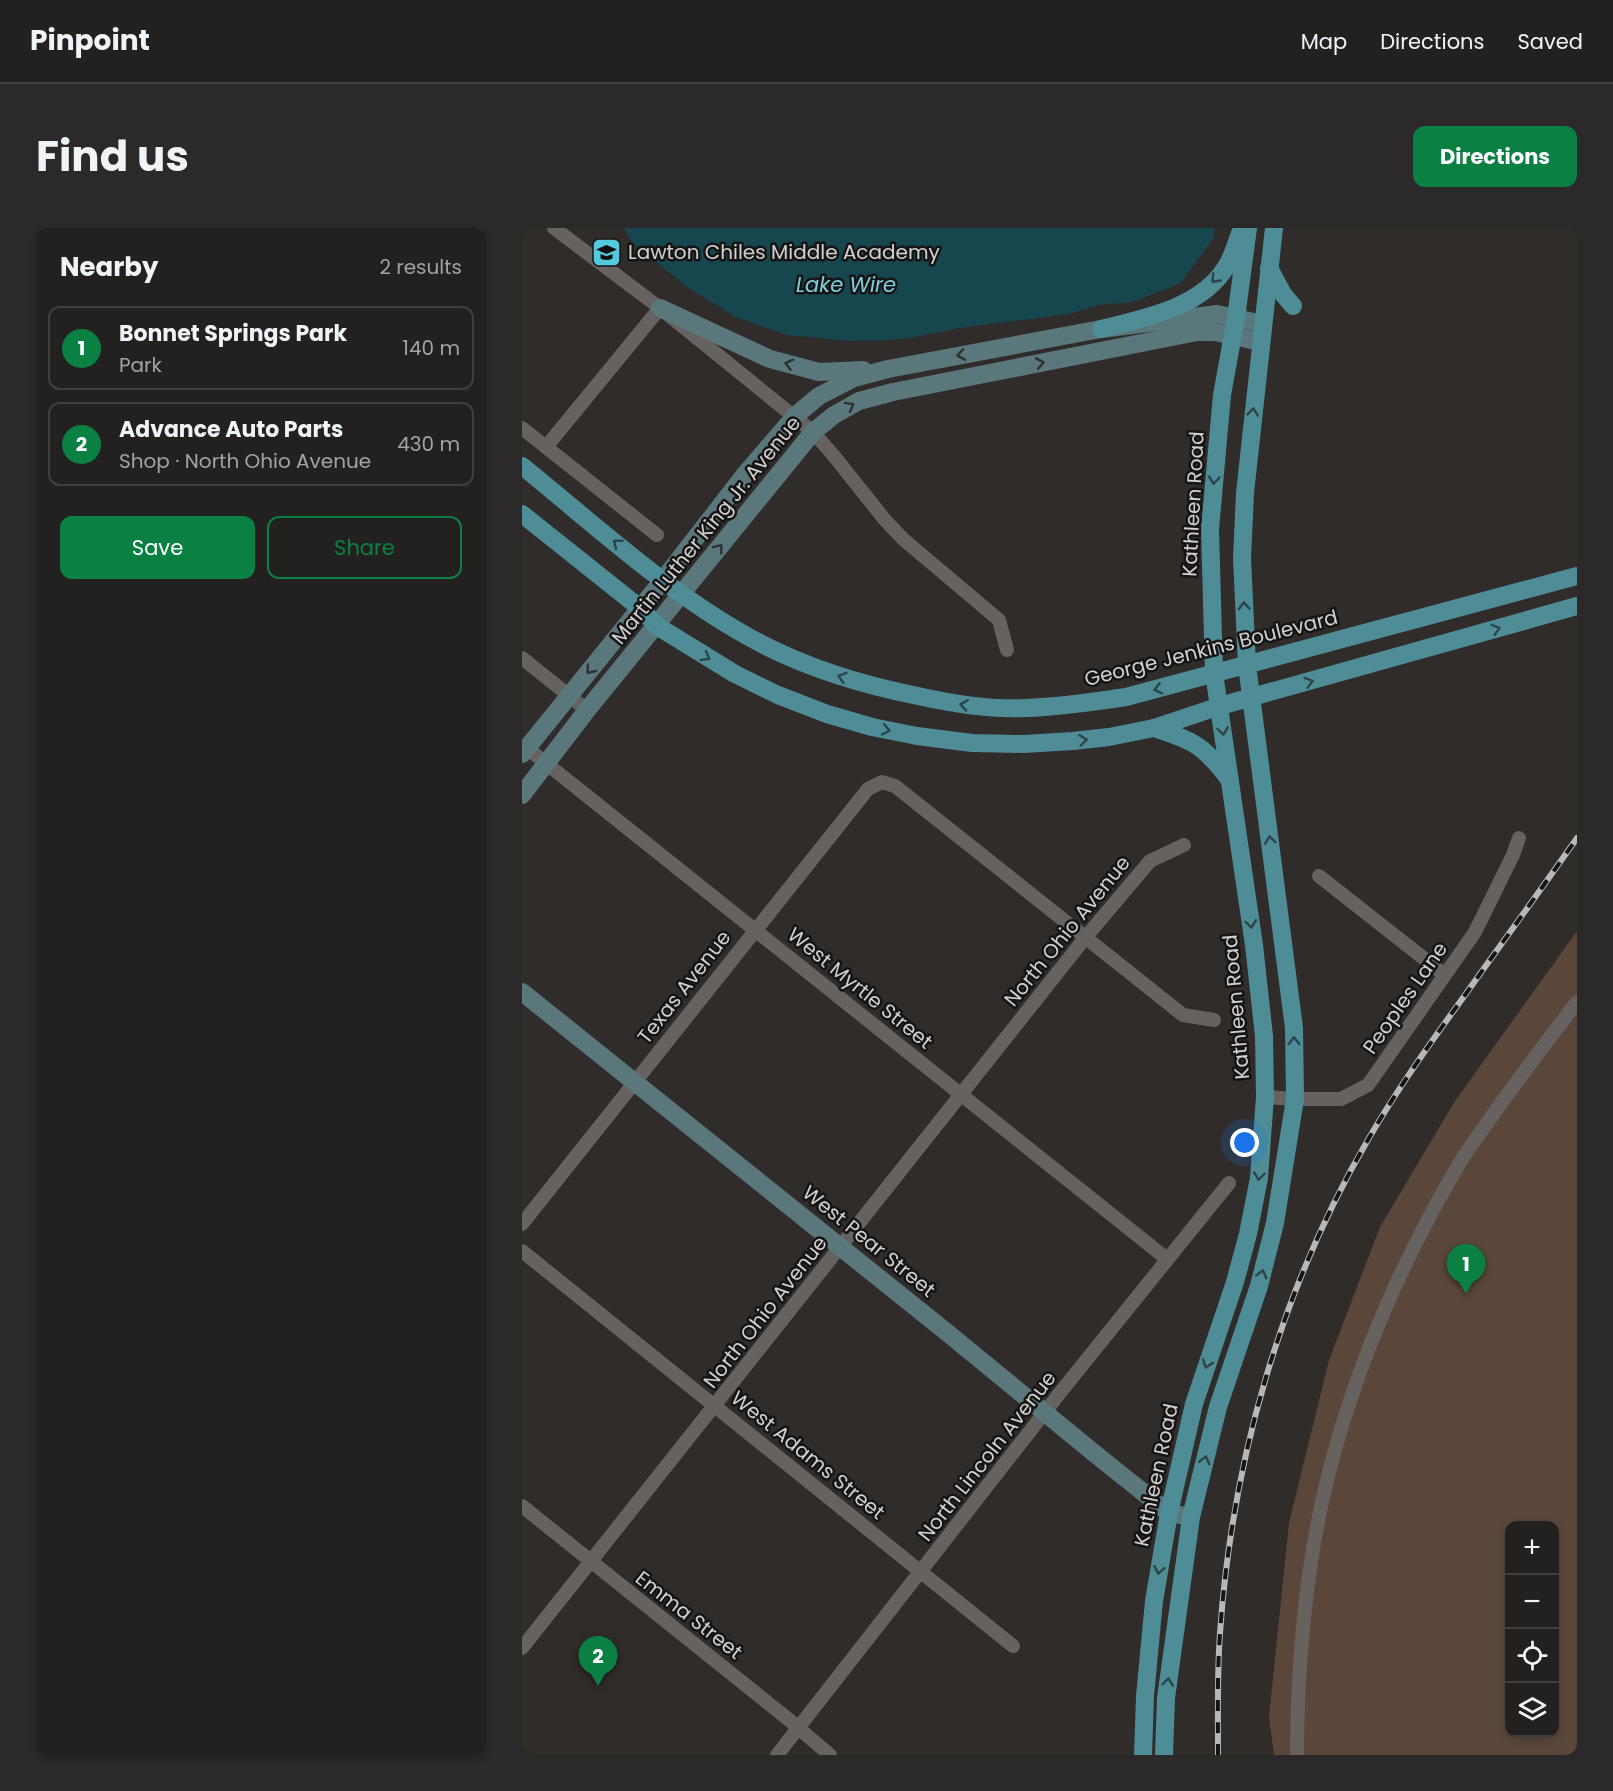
<!DOCTYPE html>
<meta charset="utf-8">
<style>
body{margin:0;font-family:Poppins,sans-serif;background:#2b2929;color:#f1f3f6}
.controls{position:absolute;right:18px;bottom:18px;display:grid;overflow:hidden;border-radius:12px;box-shadow:0 3px 9px #0003}
.controls button{width:54px;height:54px;display:grid;place-items:center;padding:0;border:0;border-bottom:2px solid #403e3e;background:#232120;color:#f1f3f6;font:30px sans-serif}
.you{position:absolute;left:723px;top:915px;width:21px;height:21px;margin:-15px;border:4px solid #fff;border-radius:50%;background:#1a73e8;box-shadow:0 0 0 9px #1a73e833}
.badge{display:grid;place-items:center;width:39px;height:39px;border-radius:50%;background:#0b8043;color:#fff;font-size:20px;font-weight:700}
.pin{position:absolute;translate:-50% -50px;filter:drop-shadow(0 2px 3px #0008)}
.pin::after{content:'';position:absolute;top:32px;width:21px;height:18px;background:inherit;clip-path:polygon(0 0,100% 0,50% 100%)}
.list{margin:0;padding:0;list-style:none}
h2{display:flex;justify-content:space-between;align-items:center;height:78px;margin:0;padding:0 24px;font-size:26px}
h2 small{font-size:20px;font-weight:400;color:#a3a3a5}
.list li{display:grid;grid-template-columns:39px 1fr auto;gap:18px;align-items:center;box-sizing:border-box;height:84px;margin:0 12px 12px;padding:0 12px;border:2px solid #403e3e;border-radius:12px}
.list b{display:block;font-size:22px;white-space:nowrap}
.list p{margin:0;font-size:20px;white-space:nowrap;color:#a3a3a5}
.list em{font-size:20px;font-style:normal;color:#a3a3a5}
.actions{display:flex;gap:12px;padding:18px 24px}
.actions a{flex:1;padding:14px 0;border:2px solid #0b8043;border-radius:12px;text-align:center;font-size:21px;color:#0b8043}
.actions .main{background:#0b8043;color:#fff}
.icon{flex:none;width:33px;height:33px;fill:none;stroke:currentColor;stroke-width:2;stroke-linecap:round;stroke-linejoin:round}
.map{position:relative;flex:none;width:1055px;height:1527px;overflow:hidden;border-radius:12px}
header{display:flex;align-items:center;gap:36px;box-sizing:border-box;height:84px;padding:0 30px;background:#232120;border-bottom:2px solid #403e3e}
header strong{font-size:28px}
nav{display:flex;gap:33px;margin-inline-start:auto;font-size:21px}
.intro{display:flex;align-items:center;justify-content:space-between;box-sizing:border-box;height:144px;padding:0 36px}
h1{margin:0;font-size:42px}
.button{padding:15px 27px;border-radius:12px;background:#0b8043;color:#fff;font-size:21px;font-weight:700}
main{display:flex;gap:36px;padding:0 36px}
aside{flex:1;background:#232120;border-radius:12px;box-shadow:0 3px 9px #0003}
.map>svg:first-child{display:block}
</style>
<header>
<strong>Pinpoint</strong>
<nav><a>Map</a><a>Directions</a><a>Saved</a></nav>
</header>
<div class="intro"><h1>Find us</h1><a class="button">Directions</a></div>
<main>
<aside>
<h2>Nearby<small>2 results</small></h2>
<ul class="list">
<li><span class="badge">1</span><div><b>Bonnet Springs Park</b><p>Park</p></div><em>140 m</em></li>
<li><span class="badge">2</span><div><b>Advance Auto Parts</b><p>Shop · North Ohio Avenue</p></div><em>430 m</em></li>
</ul>
<div class="actions"><a class="main">Save</a><a>Share</a></div>
</aside>
<div class="map">
<svg width="1055" height="1527" viewBox="0 0 1055 1527">
<rect width="100%" height="100%" fill="#2f2c2a"/>
<path fill="#5a473a" fill-rule="evenodd" d="M1055,703v824h-303l-5,-38 20,-194 40,-163 51,-133 75,-126zM987,1298h45v206h-45z"/>
<path fill="#16464e" d="M102,0h591l-2,11 -32,44 -48,19 -35,3 -28,9 -110,14 -49,10 -25,2 -36,1 -63,-6 -51,-18 -49,-30 -54,-44z"/>
<g fill="none" stroke-linecap="round" stroke-linejoin="round">
<g stroke="#666260" stroke-width="14">
<path d="M32,0l106,80 153,124 21,24 51,64 18,19 96,81 8,30"/>
<path d="M0,200l135,107"/>
<path d="M24,219l114,-139"/>
<path d="M0,430l65,52"/>
<path d="M5,520l640,511"/>
<path d="M797,648l126,99"/>
<path d="M743,869l30,2h46l27,-14 107,-153 38,-77 6,-17"/>
<path d="M0,996l346,-435 14,-7 13,4 288,229 31,5"/>
<path d="M0,1023l491,395"/>
<path d="M0,1278l266,213 42,36"/>
<path d="M0,1420l563,-710 65,-77 34,-16"/>
<path d="M255,1527l282,-361 170,-211"/>
<path d="M775,1527c0,-90 9,-191 31,-279 28,-111 75,-218 134,-317 7,-11 15,-22 23,-33 29,-42 61,-83 92,-124"/>
</g>
<g stroke="#5a777b" stroke-width="18">
<path d="M138,80l110,51 49,13 44,-2"/>
<path d="M0,526l141,-174 83,-107 49,-57 24,-20 35,-18 34,-9 213,-40 116,-15 46,10"/>
<path d="M0,567l65,-85 226,-278 21,-17 25,-14 34,-9 304,-60h18l46,10"/>
<path d="M0,764l422,338 150,123 75,60 22,4"/>
</g>
<g stroke="#4e8c96" stroke-width="18">
<path d="M747,40l14,26 10,12"/>
<path d="M579,101c43,-11 100,-21 125,-62 7,-11 10,-23 14,-34"/>
<path d="M0,238c73,59 143,124 225,170 53,30 111,48 171,60 36,8 72,14 108,12 34,-1 67,-6 100,-11l451,-121"/>
<path d="M0,286l118,94 17,18 78,48 43,21 49,19 45,13 45,9 55,7 52,1 49,-3 36,-4 45,-9 66,-22 357,-100"/>
<path d="M632,500c40,13 49,17 75,51"/>
<path d="M621,1527l2,-59 9,-95 15,-88 25,-109 41,-122 13,-48 11,-56 6,-81 -1,-61 -10,-91 -40,-272 -4,-144 12,-134 14,-77 12,-90"/>
<path d="M642,1527l2,-57 25,-181 27,-110 41,-121 16,-63 20,-124 -1,-71 -47,-363 -5,-107 3,-65 29,-265"/>
</g>
<defs>
<path id="rail" d="M696,1527c0,-40 -1,-81 2,-122 12,-172 61,-345 149,-495 29,-50 62,-96 96,-143 37,-52 75,-104 112,-157"/>
</defs>
<use href="#rail" stroke="#bab8b7" stroke-width="6"/>
<use href="#rail" stroke="#161514" stroke-width="4" stroke-dasharray="11" stroke-linecap="butt"/>
</g>
<defs><path id="oneway-chevron" d="M-2-3.5L2.5 0L-2 3.5" fill="none" stroke-width="1.6" stroke-linecap="round" stroke-linejoin="round" transform="scale(1.5)"/></defs>
<g stroke="#2c4548">
<use href="#oneway-chevron" transform="translate(693 51) rotate(134)"/>
<use href="#oneway-chevron" transform="translate(731 184) rotate(-84)"/>
<use href="#oneway-chevron" transform="translate(692 252) rotate(95)"/>
<use href="#oneway-chevron" transform="translate(95 315) rotate(-141)"/>
<use href="#oneway-chevron" transform="translate(722 378) rotate(-92)"/>
<use href="#oneway-chevron" transform="translate(974 401) rotate(-17)"/>
<use href="#oneway-chevron" transform="translate(184 429) rotate(30)"/>
<use href="#oneway-chevron" transform="translate(320 449) rotate(-163)"/>
<use href="#oneway-chevron" transform="translate(787 454) rotate(-16)"/>
<use href="#oneway-chevron" transform="translate(636 461) rotate(166)"/>
<use href="#oneway-chevron" transform="translate(442 477) rotate(-171)"/>
<use href="#oneway-chevron" transform="translate(364 502) rotate(12)"/>
<use href="#oneway-chevron" transform="translate(701 503) rotate(82)"/>
<use href="#oneway-chevron" transform="translate(561 512) rotate(-7)"/>
<use href="#oneway-chevron" transform="translate(748 612) rotate(-97)"/>
<use href="#oneway-chevron" transform="translate(729 696) rotate(82)"/>
<use href="#oneway-chevron" transform="translate(772 813) rotate(-91)"/>
<use href="#oneway-chevron" transform="translate(737 948) rotate(97)"/>
<use href="#oneway-chevron" transform="translate(740 1046) rotate(-75)"/>
<use href="#oneway-chevron" transform="translate(685 1136) rotate(109)"/>
<use href="#oneway-chevron" transform="translate(683 1232) rotate(-76)"/>
<use href="#oneway-chevron" transform="translate(637 1342) rotate(100)"/>
<use href="#oneway-chevron" transform="translate(646 1454) rotate(-83)"/>
</g>
<g stroke="#2a3233">
<use href="#oneway-chevron" transform="translate(439 127) rotate(170)"/>
<use href="#oneway-chevron" transform="translate(518 135) rotate(-11)"/>
<use href="#oneway-chevron" transform="translate(267 136) rotate(-165)"/>
<use href="#oneway-chevron" transform="translate(328 178) rotate(-29)"/>
<use href="#oneway-chevron" transform="translate(197 320) rotate(-52)"/>
<use href="#oneway-chevron" transform="translate(68 442) rotate(129)"/>
</g>
<defs>
<symbol id="school-square" viewBox="-11 -11 22 22"><rect x="-9" y="-9" width="18" height="18" rx="4" fill="#54cade" stroke="#161514"/><path d="M0-5L7-2L0 1L-7-2ZM-4 1L0 2.5L4 1V4Q0 6-4 4Z" fill="#111"/></symbol>
</defs>
<g fill-rule="evenodd">
<use href="#school-square" x="68" y="8" width="33" height="33"/>
</g>
<g text-anchor="middle" dominant-baseline="central" stroke-width="5" stroke-linejoin="round" paint-order="stroke">
<g font-size="20" fill="#d3d1d0" stroke="#161514" text-anchor="start">
<text x="106" y="24">Lawton Chiles Middle Academy</text>
</g>
<g font-size="20" fill="#d3d1d0" stroke="#161514">
<text transform="translate(671 276) rotate(-87)">Kathleen Road</text>
<text transform="translate(184 302) rotate(-51)">Martin Luther King Jr. Avenue</text>
<text transform="translate(689 420) rotate(-14)">George Jenkins Boulevard</text>
<text transform="translate(545 703) rotate(-51)">North Ohio Avenue</text>
<text transform="translate(162 759) rotate(-52)">Texas Avenue</text>
<text transform="translate(338 760) rotate(39)">West Myrtle Street</text>
<text transform="translate(883 770) rotate(-55)">Peoples Lane</text>
<text transform="translate(714 779) rotate(-95)">Kathleen Road</text>
<text transform="translate(347 1013) rotate(39)">West Pear Street</text>
<text transform="translate(243 1084) rotate(-52)">North Ohio Avenue</text>
<text transform="translate(286 1227) rotate(39)">West Adams Street</text>
<text transform="translate(465 1228) rotate(-52)">North Lincoln Avenue</text>
<text transform="translate(634 1247) rotate(-78)">Kathleen Road</text>
<text transform="translate(167 1387) rotate(38)">Emma Street</text>
</g>
<g font-size="21" font-style="italic" fill="#7ed0df" stroke="#161514">
<text x="324" y="56">Lake Wire</text>
</g>
</g>
</svg>
<div class="controls">
<button>+</button>
<button>−</button>
<button><svg class="icon" aria-label="locate" viewBox="0 0 24 24"><circle cx="12" cy="12" r="6"/><path d="M12 2v4M12 18v4M2 12h4M18 12h4"/></svg></button>
<button><svg class="icon" aria-label="layers" viewBox="0 0 24 24"><path d="M12 4l9 5-9 5-9-5zM3 14l9 5 9-5"/></svg></button>
</div>
<div class="you"></div>
<div class="pin badge" style="left:944px;top:1066px">1</div>
<div class="pin badge" style="left:76px;top:1458px">2</div>
</div>
</main>
